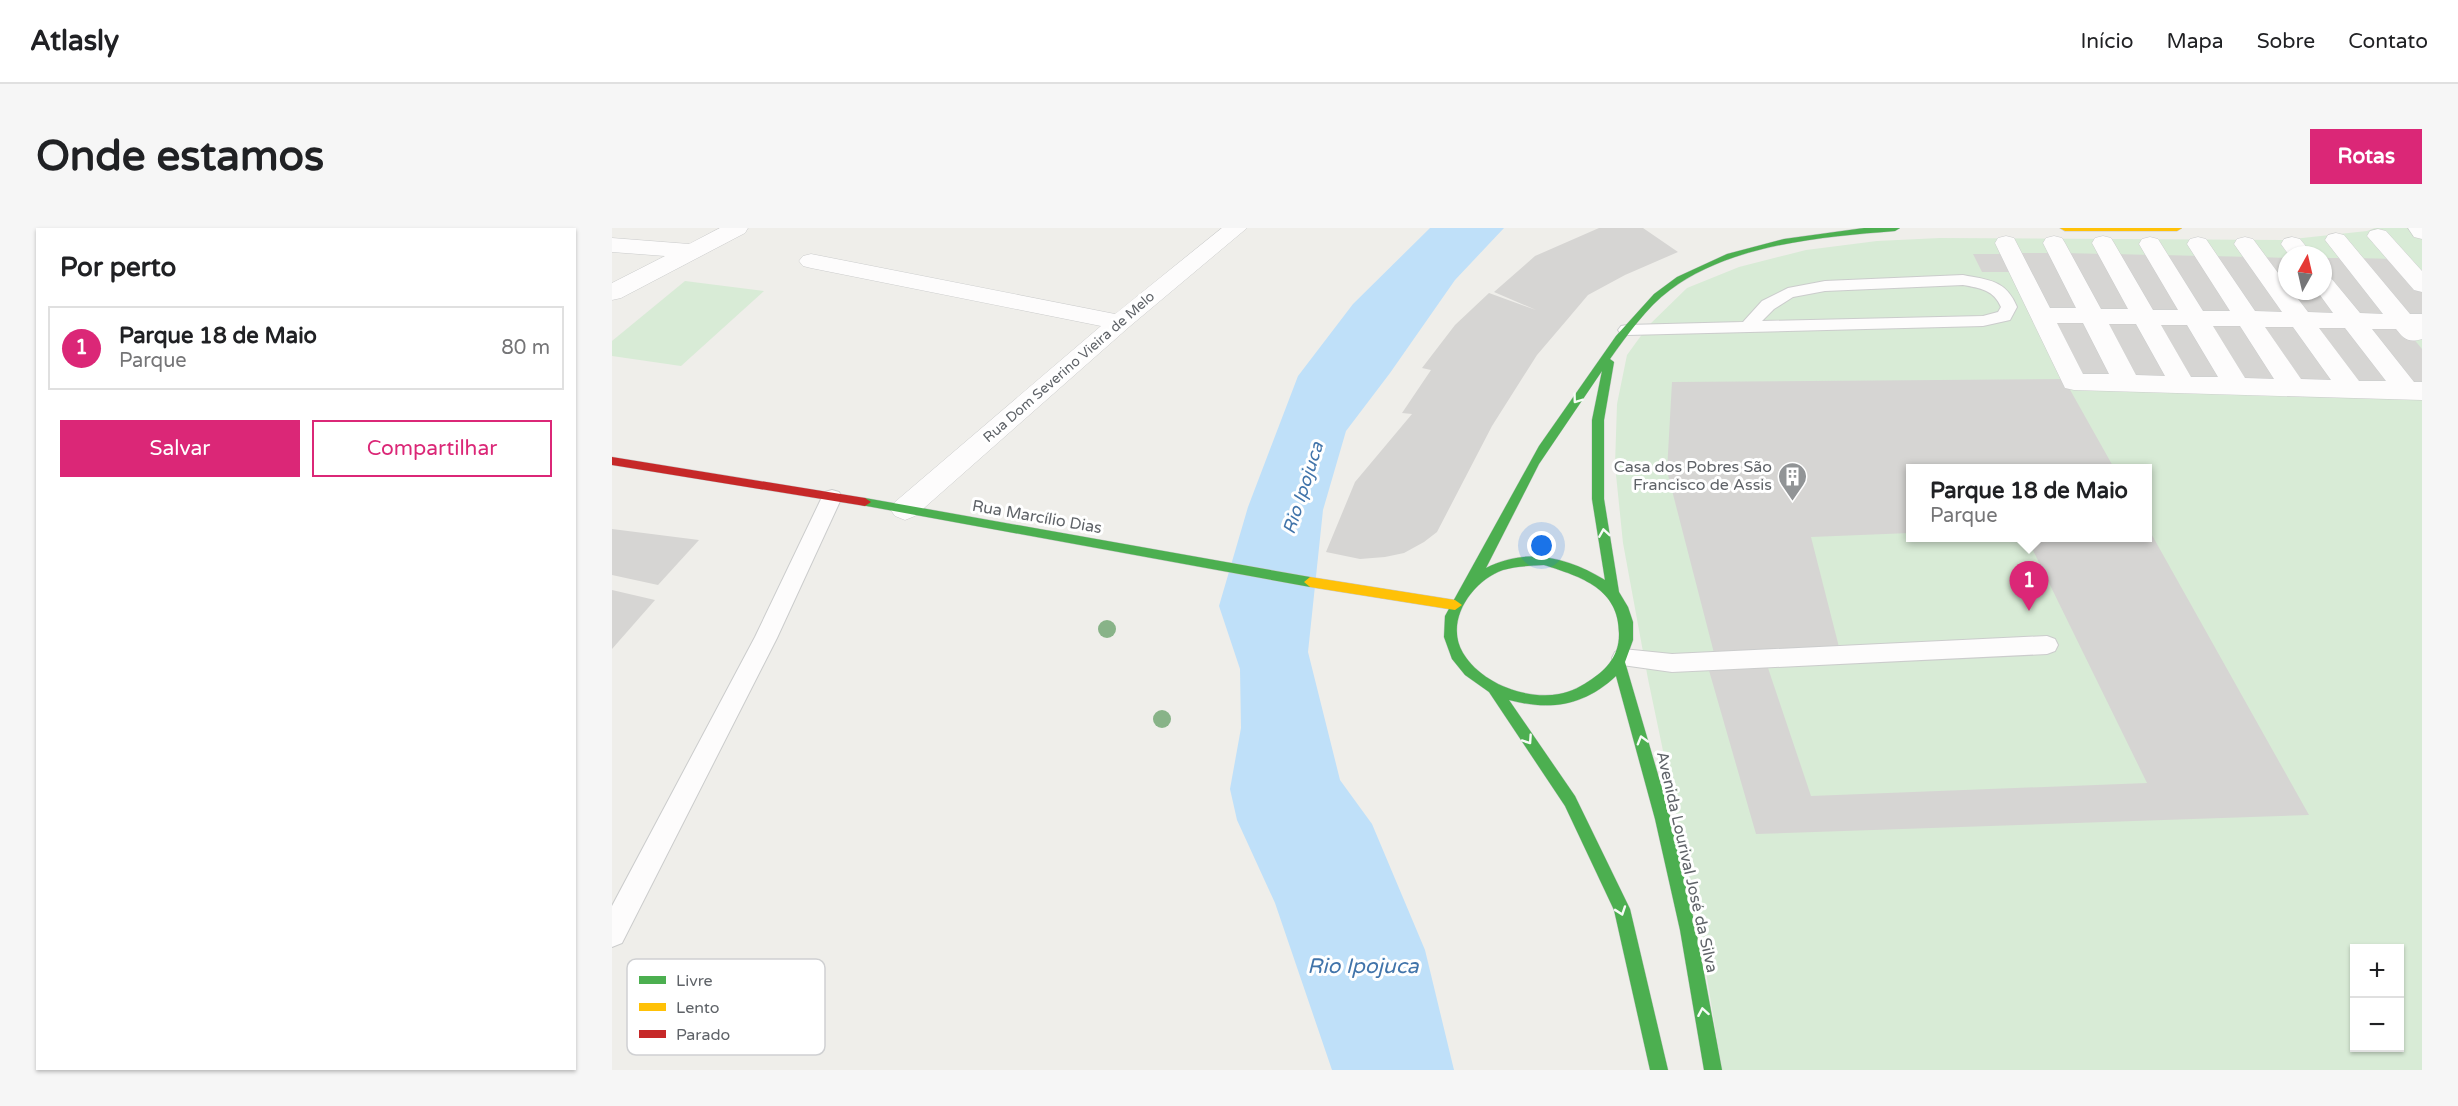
<!DOCTYPE html>
<html lang="pt">
<meta charset="utf-8">
<style>
body{margin:0;font-family:"Varela Round",sans-serif;background:#f6f6f6;color:#202124}
.controls{position:absolute;right:18px;bottom:18px;display:grid;overflow:hidden;border-radius:0px;box-shadow:0 2px 4px #0004}
.controls button{width:54px;height:54px;display:grid;place-items:center;padding:0;border:0;border-bottom:2px solid #e0e0e0;background:#fff;color:#202124;font:30px sans-serif}
.compass{position:absolute;left:1666px;top:18px;width:54px;height:54px;border-radius:50%;background:#fff;box-shadow:0 2px 4px #0004;rotate:8deg}
.you{position:absolute;left:930px;top:318px;width:21px;height:21px;margin:-15px;border:4px solid #fff;border-radius:50%;background:#1a73e8;box-shadow:0 0 0 9px #1a73e833}
.badge{display:grid;place-items:center;width:39px;height:39px;border-radius:50%;background:#db2777;color:#fff;font-size:20px;font-weight:700}
.pin{position:absolute;translate:-50% -50px;filter:drop-shadow(0 2px 3px #0008)}
.pin::after{content:'';position:absolute;top:32px;width:21px;height:18px;background:inherit;clip-path:polygon(0 0,100% 0,50% 100%)}
.popup{position:absolute;left:1294px;top:236px;width:246px;height:78px;box-sizing:border-box;display:grid;place-content:center;border-radius:0px;background:#fff;filter:drop-shadow(0 2px 4px #0005);font-size:20px;white-space:nowrap;color:#757577}
.popup b{font-size:22px;color:#202124}
.popup::after{content:'';position:absolute;left:50%;top:100%;margin-left:-12px;border:12px solid transparent;border-top-color:#fff}
.list{margin:0;padding:0;list-style:none}
h2{display:flex;justify-content:space-between;align-items:center;height:78px;margin:0;padding:0 24px;font-size:26px}
h2 small{font-size:20px;font-weight:400;color:#757577}
.list li{display:grid;grid-template-columns:39px 1fr auto;gap:18px;align-items:center;box-sizing:border-box;height:84px;margin:0 12px 12px;padding:0 12px;border:2px solid #e0e0e0;border-radius:0px}
.list b{display:block;font-size:22px;white-space:nowrap}
.list p{margin:0;font-size:20px;white-space:nowrap;color:#757577}
.list em{font-size:20px;font-style:normal;color:#757577}
.actions{display:flex;gap:12px;padding:18px 24px}
.actions a{flex:1;padding:14px 0;border:2px solid #db2777;border-radius:0px;text-align:center;font-size:21px;color:#db2777}
.actions .main{background:#db2777;color:#fff}
.map{position:relative;flex:none;width:1810px;height:842px;overflow:hidden;border-radius:0px}
header{display:flex;align-items:center;gap:36px;box-sizing:border-box;height:84px;padding:0 30px;background:#fff;border-bottom:2px solid #e0e0e0}
header strong{font-size:28px}
nav{display:flex;gap:33px;margin-inline-start:auto;font-size:21px}
.intro{display:flex;align-items:center;justify-content:space-between;box-sizing:border-box;height:144px;padding:0 36px}
h1{margin:0;font-size:42px}
.button{padding:15px 27px;border-radius:0px;background:#db2777;color:#fff;font-size:21px;font-weight:700}
main{display:flex;gap:36px;padding:0 36px}
aside{flex:1;background:#fff;border-radius:0px;box-shadow:0 2px 4px #0004}
.map>svg:first-child{display:block}
</style>
<header>
<strong>Atlasly</strong>
<nav><a>Início</a><a>Mapa</a><a>Sobre</a><a>Contato</a></nav>
</header>
<div class="intro"><h1>Onde estamos</h1><a class="button">Rotas</a></div>
<main>
<aside>
<h2>Por perto<small></small></h2>
<ul class="list">
<li><span class="badge">1</span><div><b>Parque 18 de Maio</b><p>Parque</p></div><em>80 m</em></li>
</ul>
<div class="actions"><a class="main">Salvar</a><a>Compartilhar</a></div>
</aside>
<div class="map">
<svg width="1810" height="842" viewBox="0 0 1810 842">
<rect width="100%" height="100%" fill="#efeeea"/>
<g fill="#d8ebd6" fill-rule="evenodd">
<path d="M1763,0h47v842h-700l-28,-171 -46,-220 -25,-136 -8,-78 2,-61 10,-49 21,-29 39,-38 52,-21 67,-17 71,-9 63,-3 343,2 84,-9zM1675,27h36v36h-36zM1298,240h237v70h-237zM1742,720h46v100h-46z"/>
<path d="M73,53l79,10 -83,75 -69,-10v-15z"/>
</g>
<path fill="#bfe0f9" d="M818,0h74l-49,52 -65,93 -44,58 -23,79 -15,142 32,128 32,44 53,126 29,120h-122l-57,-167 -38,-83 -7,-31 11,-61 -1,-59 -21,-63 29,-99 50,-131 55,-72z"/>
<g fill="#d6d5d3">
<path d="M987,0h44l35,24 -53,23 -37,20 -22,26 -29,34 -45,71 -55,106 -13,10 -20,11 -19,4 -25,2 -34,-7 29,-70 57,-68 -10,-1 29,-43 -9,-2 33,-43 34,-32 47,17 -42,-18 41,-36z"/>
<path d="M1403,25h41l30,60 -43,-1z"/>
<path d="M1452,25l41,1 34,60 -44,-2z"/>
<path d="M1361,26h33l10,18h-34z"/>
<path d="M1501,26l40,1 37,59h-43z"/>
<path d="M1550,27l40,1 40,60 -43,-1z"/>
<path d="M1598,28l41,1 43,60 -43,-1z"/>
<path d="M1647,29l28,1v33h36l23,27 -44,-1z"/>
<path d="M1711,30h25l49,60 -43,-1 -31,-39z"/>
<path d="M1743,30l41,1 26,30v29h-18z"/>
<path d="M1433,89l43,1 34,63 -46,-1z"/>
<path d="M1486,90l43,1 35,63 -46,-1z"/>
<path d="M1538,92l44,1 38,64 -47,-2z"/>
<path d="M1643,92l44,2 44,64 -47,-2z"/>
<path d="M1590,93l44,1 41,64 -46,-1z"/>
<path d="M1696,95l44,1 48,64 -47,-1z"/>
<path d="M1747,96l44,2 19,23v40l-15,-1z"/>
<path d="M1452,151l50,89h-203l-1,65 -99,4 29,114 -126,2 -47,-182 5,-89z"/>
<path d="M1536,300l161,287 -553,19 -48,-167 59,-2 44,131 336,-13 -120,-245h120z"/>
<path d="M0,301l87,11 -41,45 -46,-10z"/>
<path d="M0,362l43,10 -43,49z"/>
</g>
<g fill="none" stroke-linecap="round" stroke-linejoin="round">
<defs>
<g id="lane">
<path d="M1351,47c26,5 43,5 54,32l-7,13 -27,6 -356,9 -6,-1 -3,-4 3,-4 6,-1 116,-3 19,-21 26,-13 37,-7zM1351,57c17,3 31,5 38,22l-3,5 -15,4 -221,5 12,-12 19,-12 32,-6z"/>
<path d="M220,262l7,2 3,5 -65,141 -155,305 -10,4v-41l143,-269 67,-140 3,-5z"/>
<path d="M1435,408l8,3 3,6 -3,6 -8,3 -375,18 -57,-8 -3,-6 3,-6 8,-3 49,5z"/>
</g>
<g id="street">
<path d="M108,0h28l-3,5 -124,65 -9,2v-17l53,-27 -53,-4v-14l77,6z"/>
<path d="M610,0h25l-118,99 -214,189 -10,4 -10,-4 -5,-7 5,-7 206,-176 -290,-58 -8,-2 -4,-5 4,-5 8,-2 304,60z"/>
<path d="M1796,0h14v11l-8,-2z"/>
<path d="M1766,1l8,2 36,40v21l-8,-2 -47,-54 3,-5z"/>
<path d="M1724,5l8,2 66,79h12v25c-14,4 -18,0 -26,-10h-24l42,53h8v18l-348,-10 -9,-2 -70,-145 3,-5 8,-2 8,2 36,70h26l-33,-65 3,-5 8,-2 8,2 3,5 36,66h27l-36,-66 3,-5 8,-2 8,2 3,5 39,67h25l-39,-66 3,-5 8,-2 8,2 45,72h27l-43,-67 3,-5 8,-2 8,2 49,72 27,1 -48,-68 3,-5 8,-2 8,2 34,46v6h5l16,21 25,1 -16,-22h6v-15l8,2 29,35 23,1 -58,-74 3,-5zM1445,95h26l26,51h-26zM1497,96h27l29,52 -29,-1zM1549,97h26l31,52h-27zM1601,98h27l34,53 -29,-1zM1653,99h28l38,53 -30,-1zM1707,100h26l41,53h-27z"/>
<path d="M1680,9l8,2 13,16h-24l-8,-11 3,-5z"/>
</g>
<g id="fast">
<path d="M1252,0h36l-5,3c-73,6 -164,13 -225,59 -24,18 -42,44 -60,69l4,3 -10,58v79l15,93 9,15 5,15v18l-8,22 46,157 25,111 26,140h-18l-24,-140 -25,-111 -39,-143c-32,30 -66,35 -107,24l66,96 55,113 38,161h-18l-36,-160 -49,-104 -76,-114 -24,-17 -13,-16 -8,-22 1,-21 94,-170 77,-110 38,-42 23,-17 50,-23 57,-15zM990,143l-10,49v79l13,81c-38,-23 -78,-33 -119,-12l53,-104zM932,337c38,12 76,24 75,70 0,20 -12,34 -27,44 -10,7 -21,13 -33,15 -34,6 -78,-11 -96,-41 -19,-32 9,-72 40,-83 13,-4 27,-4 41,-5z"/>
<path d="M253,270l445,79 6,5 -6,5 -449,-82 -2,-3 2,-3z"/>
</g>
<g id="slow">
<path d="M1448,0h122l-5,3h-112z"/>
<path d="M698,349l145,23 7,5 -7,5 -145,-23 -6,-5z"/>
</g>
<path id="jam" d="M0,229l253,41 6,4 -6,4 -253,-41z"/>
</defs>
<use href="#lane" stroke="#cbcccc" stroke-width="2"/>
<use href="#street" stroke="#cbcccc" stroke-width="1"/>
<use href="#fast" stroke="#cacacb" stroke-width="1"/>
<use href="#slow" stroke="#cacacb" stroke-width="1"/>
<use href="#jam" stroke="#cacacb" stroke-width="1"/>
<use href="#lane" fill="#fdfcfc" fill-rule="evenodd"/>
<use href="#street" fill="#fdfcfc" fill-rule="evenodd"/>
<use href="#fast" fill="#4caf50" fill-rule="evenodd"/>
<use href="#slow" fill="#ffc107" fill-rule="evenodd"/>
<use href="#jam" fill="#c62828" fill-rule="evenodd"/>
</g>
<g fill="#88b388">
<circle cx="495" cy="401" r="9"/>
<circle cx="550" cy="491" r="9"/>
</g>
<defs><path id="oneway-chevron" d="M-2-3.5L2.5 0L-2 3.5" fill="none" stroke-width="1.6" stroke-linecap="round" stroke-linejoin="round" transform="scale(1.5)"/></defs>
<g stroke="#f6fbf6">
<use href="#oneway-chevron" transform="translate(965 171) rotate(126)"/>
<use href="#oneway-chevron" transform="translate(992 305) rotate(-99)"/>
<use href="#oneway-chevron" transform="translate(916 512) rotate(56)"/>
<use href="#oneway-chevron" transform="translate(1030 512) rotate(-106)"/>
<use href="#oneway-chevron" transform="translate(1009 683) rotate(71)"/>
<use href="#oneway-chevron" transform="translate(1091 784) rotate(-100)"/>
</g>
<defs>
<symbol id="building-pin" viewBox="-11 -11 22 30"><path d="M0 17L-7.5 6A9.5 9.5 0 1 1 7.5 6Z" fill="#919496" stroke="#fff"/><path d="M-4-6H4V6H1V3H-1V6H-4ZM-2.5-4.3h1.7v1.8h-1.7ZM.8-4.3h1.7v1.8H.8ZM-2.5-1h1.7V.8h-1.7ZM.8-1h1.7V.8H.8Z" fill="#fff"/></symbol>
</defs>
<g fill-rule="evenodd">
<use href="#building-pin" x="1164" y="232" width="33" height="45"/>
</g>
<g text-anchor="middle" dominant-baseline="central" stroke-width="6" stroke-linejoin="round" paint-order="stroke">
<g font-size="14" fill="#5f6368" stroke="#fff">
<text transform="translate(457 139) rotate(-41)">Rua Dom Severino Vieira de Melo</text>
</g>
<g font-size="16" fill="#5f6368" stroke="#fff" text-anchor="end">
<text x="1160" y="239">Casa dos Pobres São<tspan x="1160" dy="18">Francisco de Assis</tspan></text>
</g>
<g font-size="16" fill="#5f6368" stroke="#fff">
<text transform="translate(425 289) rotate(10)">Rua Marcílio Dias</text>
<text transform="translate(1075 634) rotate(77)">Avenida Lourival José da Silva</text>
</g>
<g font-size="18" font-style="italic" fill="#4174aa" stroke="#fff">
<text transform="translate(691 260) rotate(-72)">Rio Ipojuca</text>
</g>
<g font-size="21" font-style="italic" fill="#4174aa" stroke="#fff">
<text x="751" y="738">Rio Ipojuca</text>
</g>
</g>
<rect x="15" y="731" width="198" height="96" rx="9" fill="#fff" stroke="#cfd0d2" stroke-width="1.5"/>
<rect x="27" y="748" width="27" height="8" fill="#4caf50"/>
<rect x="27" y="775" width="27" height="8" fill="#ffc107"/>
<rect x="27" y="802" width="27" height="8" fill="#c62828"/>
<g font-size="16" fill="#5f6368">
<text x="64" y="758">Livre</text>
<text x="64" y="785">Lento</text>
<text x="64" y="812">Parado</text>
</g>
</svg>
<div class="controls">
<button>+</button>
<button>−</button>
</div>
<svg class="compass" viewBox="-18 -18 36 36"><path d="M0-13l5 13h-10z" fill="#e53935"/><path d="M0 13l5-13h-10z" fill="#757577"/></svg>
<div class="you"></div>
<div class="pin badge" style="left:1417px;top:383px">1</div>
<div class="popup"><b>Parque 18 de Maio</b>Parque</div>
</div>
</main>
